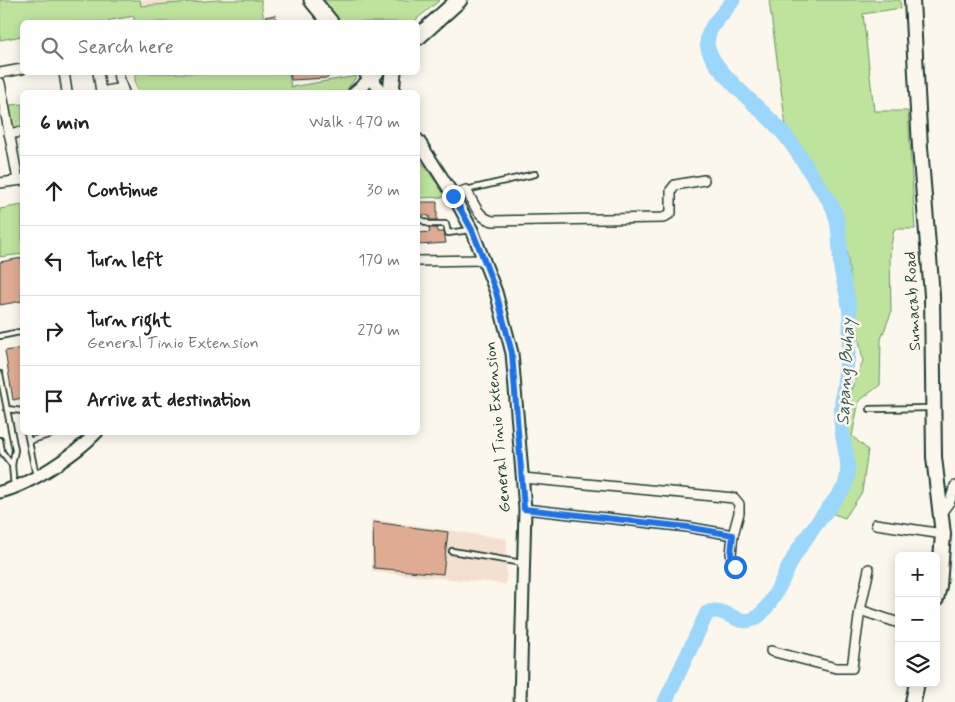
<!DOCTYPE html>
<meta charset="utf-8">
<style>
body{margin:0;font-family:Mynerve,sans-serif;background:#f2f2f2;color:#202124}
.controls{position:absolute;right:15px;bottom:15px;display:grid;overflow:hidden;border-radius:8px;box-shadow:0 2px 12px #0003}
.controls button{width:45px;height:45px;display:grid;place-items:center;padding:0;border:0;border-bottom:1px solid #e0e0e0;background:#fff;color:#202124;font:25px sans-serif}
.stop{position:absolute;width:15px;height:15px;margin:-11px;border:4px solid #1a73e8;border-radius:50%;background:#fff}
.stop.end{background:#1a73e8;border-color:#fff;box-shadow:0 1px 5px #0008}
.list{margin:0;padding:0;list-style:none}
h2{display:flex;justify-content:space-between;align-items:center;height:65px;margin:0;padding:0 20px;font-size:21px}
h2 small{font-size:16px;font-weight:400;color:#757577}
.list li{display:grid;grid-template-columns:32px 1fr auto;gap:15px;align-items:center;box-sizing:border-box;height:70px;padding:0 20px;border-top:1px solid #e0e0e0}
.list b{display:block;font-size:19px;white-space:nowrap}
.list p{margin:0;font-size:16px;white-space:nowrap;color:#757577}
.list em{font-size:16px;font-style:normal;color:#757577}
.icon{flex:none;width:28px;height:28px;fill:none;stroke:currentColor;stroke-width:2;stroke-linecap:round;stroke-linejoin:round}
.map{position:relative;flex:none;width:955px;height:702px;overflow:hidden}
.search{position:absolute;background:#fff;box-shadow:0 2px 12px #0003;left:20px;top:20px;width:400px;height:55px;display:flex;align-items:center;gap:12px;box-sizing:border-box;padding:0 18px;border-radius:8px;color:#757577;font-size:19px}
.panel{position:absolute;background:#fff;box-shadow:0 2px 12px #0003;left:20px;top:90px;width:400px;height:345px;border-radius:8px}
.map>svg:first-child{display:block}
</style>
<div class="map">
<svg width="955" height="702" viewBox="0 0 955 702">
<rect width="100%" height="100%" fill="#fbf7ec"/>
<filter id="ink" filterUnits="userSpaceOnUse"><feTurbulence type="fractalNoise" baseFrequency=".02" numOctaves="2"/><feDisplacementMap in="SourceGraphic" scale="10" xChannelSelector="R" yChannelSelector="G"/><feConvolveMatrix kernelMatrix="1 2 1 2 8 2 1 2 1" color-interpolation-filters="sRGB"/></filter>
<g filter="url(#ink)">
<g fill="#f3e0d1">
<path d="M140,0h78l-77,6z"/>
<path d="M371,519l136,20 -1,45 -134,-12z"/>
</g>
<g fill="#bde39d" stroke="#6e9068">
<path d="M0,0h140l1,6 77,-6h43l3,22h-130v-6l-35,6h-77v14l-22,4z"/>
<path d="M321,0h119l-27,22h-75z"/>
<path d="M769,0h131l1,8 -38,6 11,97h34l7,118h-21l-4,23 1,61 -10,26 -1,46 -21,16 -7,35 16,14 -6,42 -17,26 -14,-5 22,-32 -9,-74 19,-46 -9,-47 -7,-62 -11,-49 -50,-76z"/>
<path d="M135,73h154l2,14 66,-11 -12,16h-206l-4,-8z"/>
<path d="M22,104v25l-10,1 -2,-25z"/>
<path d="M418,157l29,40 -29,1z"/>
<path d="M22,205v49l-22,3v-48z"/>
</g>
<g fill="none" stroke-linecap="round" stroke-linejoin="round">
<path stroke="#9bd6fb" stroke-width="15" d="M665,702l42,-89c17,-9 32,17 50,4 16,-11 28,-45 38,-62 14,-24 34,-46 50,-69 8,-25 -4,-42 -4,-67 0,-34 11,-68 9,-102 0,-16 -6,-32 -9,-48 -2,-20 0,-42 -8,-61 -3,-8 -11,-17 -16,-25 -11,-17 -21,-35 -34,-50 -18,-22 -69,-60 -75,-85 -5,-20 16,-33 25,-48"/>
</g>
<g fill="#dfac93" stroke="#1f3d34">
<path d="M275,15l2,7h-11l-1,-5z"/>
<path d="M290,72h38v6l-37,2z"/>
<path d="M418,202h19v18h-7l-1,-4 -11,-2z"/>
<path d="M429,228h8v4h7l2,11 -28,2v-12l12,-1z"/>
<path d="M22,258v43l-22,4v-43z"/>
<path d="M22,348v50l-9,2 -8,-49z"/>
<path d="M373,522l75,10 -5,42 -69,-6z"/>
</g>
<g fill="none" stroke-linecap="round" stroke-linejoin="round">
<defs>
<g id="service">
<path d="M466,190l69,-16"/>
<path d="M418,218l11,6h17l2,9 22,-3"/>
<path d="M0,336l20,-4"/>
<path d="M0,374l15,76 -3,15 2,22"/>
<path d="M7,409l15,2"/>
<path d="M870,409l61,-1"/>
<path d="M27,432l9,44"/>
<path d="M0,440l2,12 10,13"/>
<path d="M29,441l29,-9"/>
<path d="M452,551l70,12"/>
</g>
<g id="minor">
<path d="M64,72l3,20"/>
<path d="M98,72l3,20"/>
<path d="M118,72l1,7 5,13"/>
<path d="M0,73l22,-4"/>
<path d="M0,83l18,97"/>
<path d="M101,92l21,-4"/>
<path d="M9,134l13,-2"/>
<path d="M0,183l22,-3"/>
<path d="M453,195l13,-5c7,11 12,29 27,31l170,-3 8,-5v-23l4,-5 29,-5"/>
<path d="M418,261l66,-1"/>
<path d="M523,478l211,20 5,6v9l-6,22"/>
<path d="M525,509l162,18 46,8 -2,19 4,13"/>
<path d="M941,513l9,-12 5,-15"/>
<path d="M876,524l67,10"/>
<path d="M860,610l39,13"/>
<path d="M771,651l65,17h16l8,-58 9,-41"/>
</g>
<g id="tertiary">
<path d="M355,92l16,-14 11,14"/>
<path d="M418,140l35,55 19,35 24,62 16,61 13,156 -5,193"/>
<path d="M0,492c30,-7 76,-38 97,-60"/>
</g>
<g id="secondary">
<path d="M912,0l8,147 12,148 2,162 9,77 -4,52 -3,13"/>
<path d="M913,702l4,-19"/>
</g>
<g id="primary">
<path d="M312,0l18,22"/>
<path d="M418,37l41,-37"/>
<path d="M367,72l4,6 5,-6"/>
<path d="M391,92l2,-20"/>
</g>
</defs>
<use href="#service" stroke="#1f3d34" stroke-width="8"/>
<use href="#minor" stroke="#1f3d34" stroke-width="12"/>
<use href="#tertiary" stroke="#1f3d34" stroke-width="15"/>
<use href="#secondary" stroke="#1f3d34" stroke-width="18"/>
<use href="#primary" stroke="#1f3d34" stroke-width="19"/>
<use href="#service" stroke="#fbf7ec" stroke-width="4.5"/>
<use href="#minor" stroke="#fbf7ec" stroke-width="9"/>
<use href="#tertiary" stroke="#fbf7ec" stroke-width="11"/>
<use href="#secondary" stroke="#fbf7ec" stroke-width="14"/>
<use href="#primary" stroke="#fbf7ec" stroke-width="15"/>
</g>
</g>
<g fill="none" stroke-linecap="round" stroke-linejoin="round" filter="url(#ink)">
<path stroke="#1a73e8" stroke-width="6" d="M453,196l19,34 12,30 12,32 16,61 12,156 163,18 46,8 -2,19 4,13"/>
</g>
<g text-anchor="middle" dominant-baseline="central" stroke-width="5" stroke-linejoin="round" paint-order="stroke">
<g font-size="16" fill="#1f3d34" stroke="#fbf7ec">
<text transform="translate(913 301) rotate(-93)">Sumacab Road</text>
<text transform="translate(498 427) rotate(-95)">General Tinio Extension</text>
</g>
<g font-size="18" font-style="italic" fill="#385c5c" stroke="#fbf7ec">
<text transform="translate(846 372) rotate(-87)">Sapang Buhay</text>
</g>
</g>
</svg>
<div class="controls">
<button>+</button>
<button>−</button>
<button><svg class="icon" aria-label="layers" viewBox="0 0 24 24"><path d="M12 4l9 5-9 5-9-5zM3 14l9 5 9-5"/></svg></button>
</div>
<div class="stop" style="left:735px;top:567px"></div>
<div class="stop end" style="left:453px;top:196px"></div>
<div class="search"><svg class="icon" aria-label="search" viewBox="0 0 24 24"><circle cx="10" cy="10" r="6"/><path d="M15 15l6 6"/></svg>Search here</div>
<section class="panel">
<h2>6 min<small>Walk · 470 m</small></h2>
<ul class="list">
<li><svg class="icon" aria-label="ahead" viewBox="0 0 24 24"><path d="M12 20V5M6 11l6-6 6 6"/></svg><div><b>Continue</b></div><em>30 m</em></li>
<li><svg class="icon" aria-label="left" viewBox="0 0 24 24"><path d="M17 20v-9H6M10 6l-5 5 5 5"/></svg><div><b>Turn left</b></div><em>170 m</em></li>
<li><svg class="icon" aria-label="right" viewBox="0 0 24 24"><path d="M7 20v-9h11M14 6l5 5-5 5"/></svg><div><b>Turn right</b><p>General Tinio Extension</p></div><em>270 m</em></li>
<li><svg class="icon" aria-label="arrive" viewBox="0 0 24 24"><path d="M6 21V4h12l-3 4 3 4H6"/></svg><div><b>Arrive at destination</b></div></li>
</ul>
</section>
</div>
